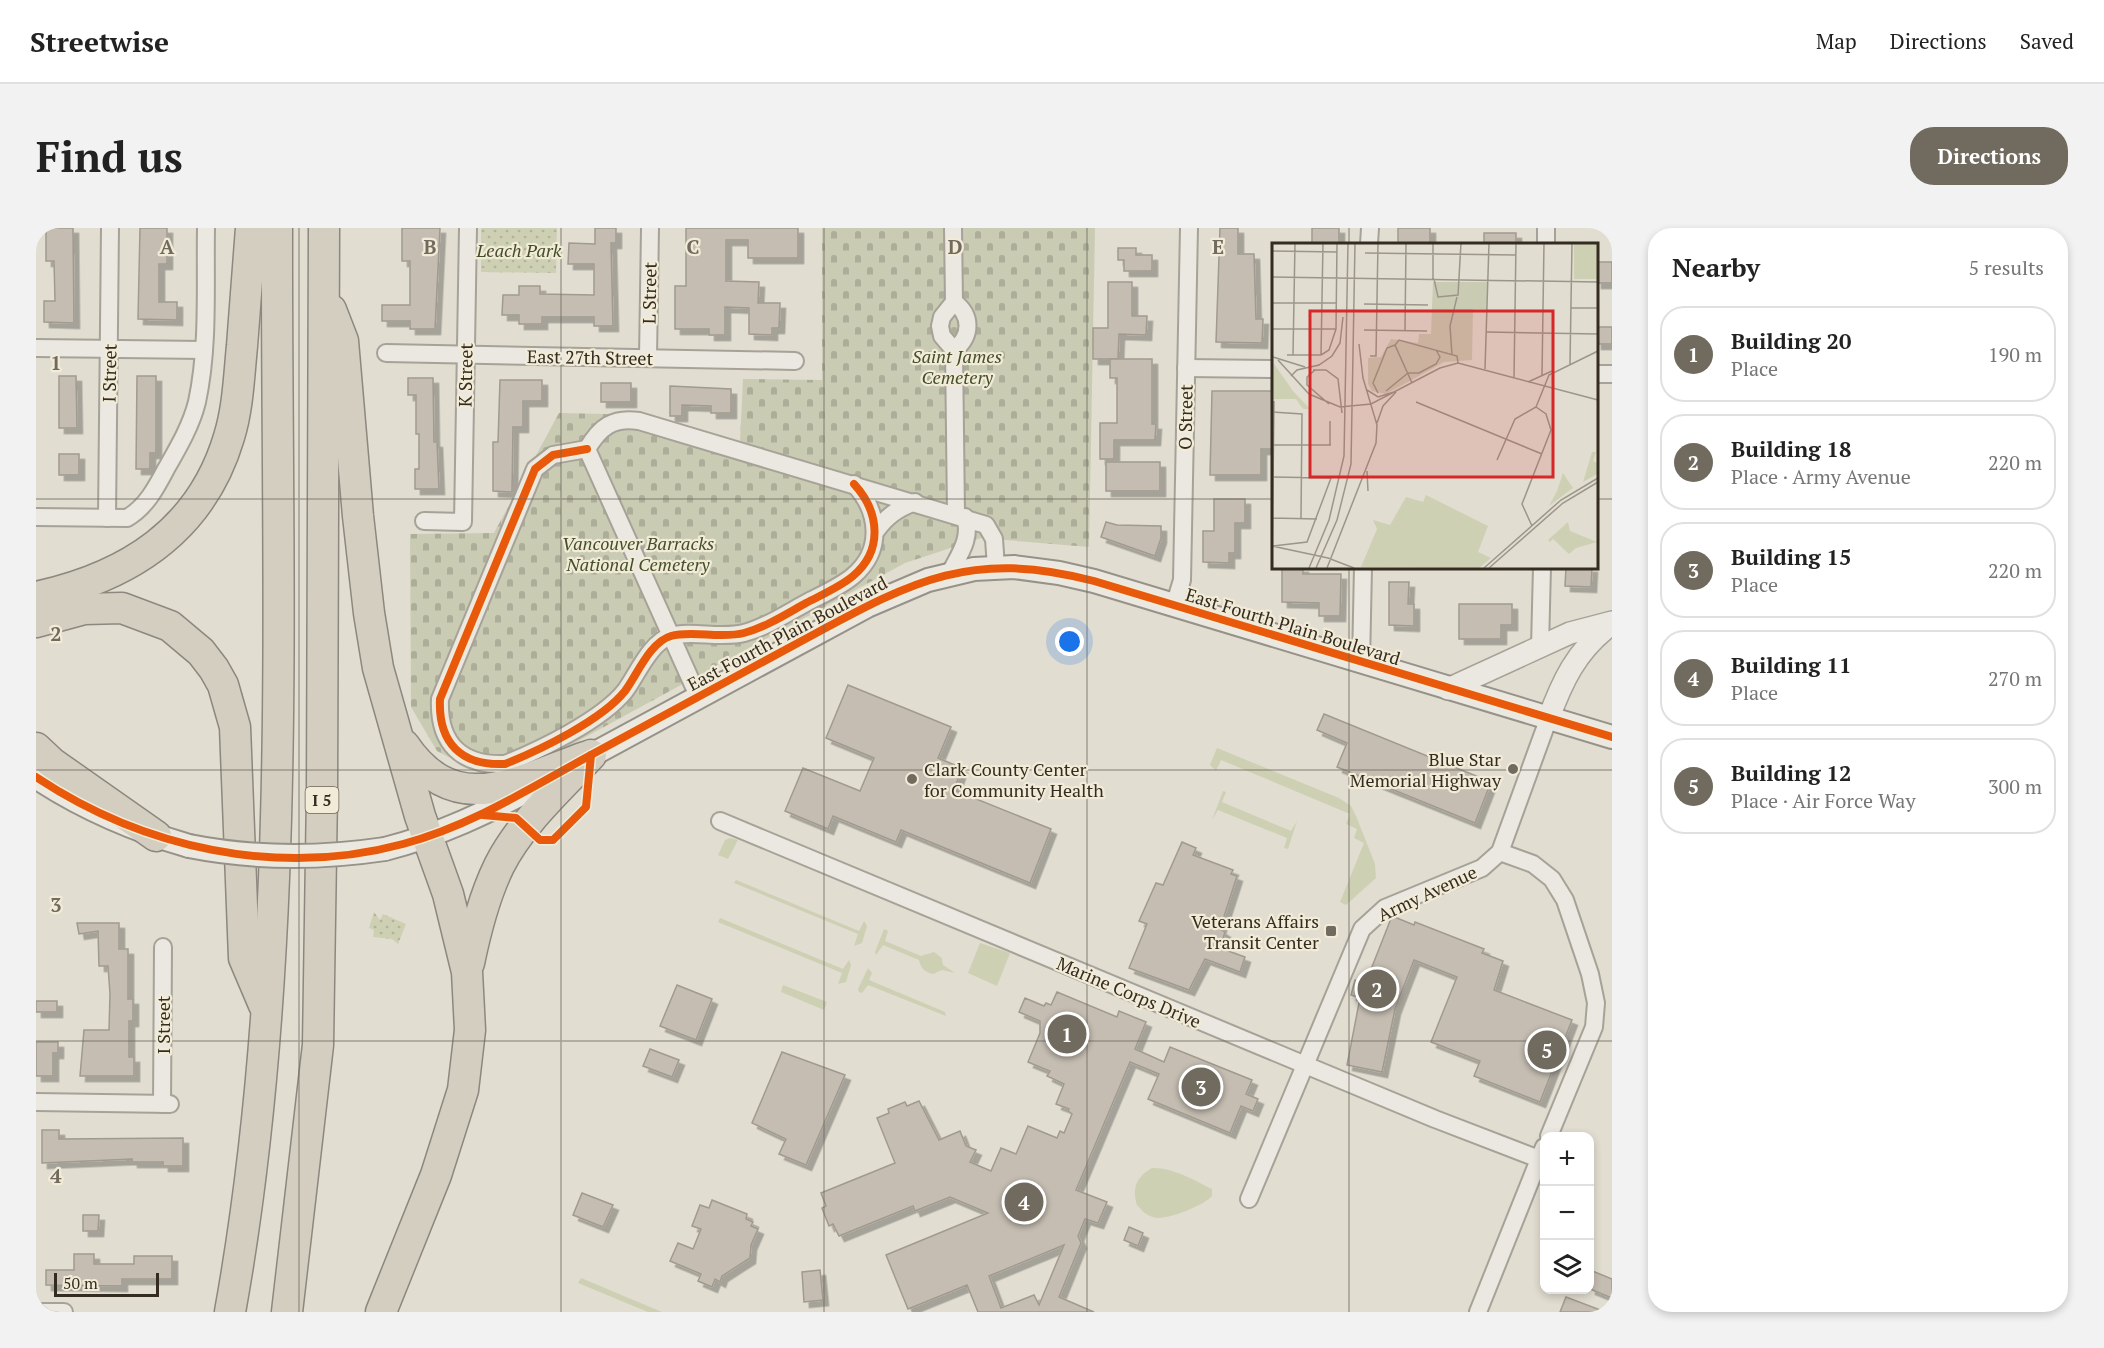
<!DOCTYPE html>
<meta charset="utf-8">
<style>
body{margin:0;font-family:"PT Serif",serif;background:#f2f2f2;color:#222}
.controls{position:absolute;right:18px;bottom:18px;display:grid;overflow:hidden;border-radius:12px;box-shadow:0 3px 9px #0003}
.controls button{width:54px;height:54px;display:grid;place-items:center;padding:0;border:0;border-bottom:2px solid #e0e0e0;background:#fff;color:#222;font:30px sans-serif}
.scale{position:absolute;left:18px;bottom:15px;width:105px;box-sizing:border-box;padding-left:6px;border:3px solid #352c21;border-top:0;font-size:16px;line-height:21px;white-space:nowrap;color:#352c21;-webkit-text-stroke:4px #f1ebd7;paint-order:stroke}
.you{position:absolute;left:1034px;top:414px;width:21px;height:21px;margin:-15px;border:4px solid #fff;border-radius:50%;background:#1a73e8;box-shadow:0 0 0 9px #1a73e833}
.badge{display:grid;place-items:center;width:39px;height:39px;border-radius:50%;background:#716a5e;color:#fff;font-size:20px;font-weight:700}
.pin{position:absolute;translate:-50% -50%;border:3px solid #fff;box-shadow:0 2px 6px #0006}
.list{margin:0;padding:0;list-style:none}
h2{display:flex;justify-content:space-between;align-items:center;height:78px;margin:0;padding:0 24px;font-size:26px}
h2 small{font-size:20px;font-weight:400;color:#767676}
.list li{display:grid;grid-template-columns:39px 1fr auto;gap:18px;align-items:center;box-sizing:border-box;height:96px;margin:0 12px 12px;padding:0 12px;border:2px solid #e0e0e0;border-radius:24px}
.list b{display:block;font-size:22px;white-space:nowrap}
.list p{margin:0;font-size:20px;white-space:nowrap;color:#767676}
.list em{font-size:20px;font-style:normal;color:#767676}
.icon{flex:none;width:33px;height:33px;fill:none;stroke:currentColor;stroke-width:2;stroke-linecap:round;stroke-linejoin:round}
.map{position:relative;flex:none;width:1576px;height:1084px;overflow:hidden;border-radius:24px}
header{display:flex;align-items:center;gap:36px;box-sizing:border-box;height:84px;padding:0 30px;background:#fff;border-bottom:2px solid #e0e0e0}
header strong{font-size:28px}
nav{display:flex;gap:33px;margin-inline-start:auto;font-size:21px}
.intro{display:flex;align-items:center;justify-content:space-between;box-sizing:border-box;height:144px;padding:0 36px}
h1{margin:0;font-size:42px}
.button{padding:15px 27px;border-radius:24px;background:#716a5e;color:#fff;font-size:21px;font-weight:700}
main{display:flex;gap:36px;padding:0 36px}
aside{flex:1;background:#fff;border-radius:24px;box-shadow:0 3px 9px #0003}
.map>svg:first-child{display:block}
</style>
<header>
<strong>Streetwise</strong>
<nav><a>Map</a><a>Directions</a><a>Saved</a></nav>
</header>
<div class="intro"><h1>Find us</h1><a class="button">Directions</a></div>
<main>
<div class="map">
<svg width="1576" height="1084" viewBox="0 0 1576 1084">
<defs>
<pattern id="cemetery-stones" width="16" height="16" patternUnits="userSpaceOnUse" patternTransform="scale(1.5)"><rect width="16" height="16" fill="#c9cbb3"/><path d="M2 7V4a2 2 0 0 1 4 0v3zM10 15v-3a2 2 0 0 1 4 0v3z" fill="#adae9a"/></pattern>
<pattern id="park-dots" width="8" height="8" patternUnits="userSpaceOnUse" patternTransform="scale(1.5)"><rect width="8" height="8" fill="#ced0b4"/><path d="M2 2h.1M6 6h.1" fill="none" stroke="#b2b39a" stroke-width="1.8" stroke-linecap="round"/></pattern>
<filter id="shadow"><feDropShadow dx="5.5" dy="5.5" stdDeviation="0" flood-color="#0004"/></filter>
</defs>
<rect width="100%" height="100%" fill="#e1ddd0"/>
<g fill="#ced0b4">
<path d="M1181,520l122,50 12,8 5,10 19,48 1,14 -30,27 -6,-3 24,-59 -10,-5 3,-9 -11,-5 4,-10 -129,-54 -5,11 -6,-6z"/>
<path d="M1187,563l3,1 -4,10 69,29 6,-10 -9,28 -4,-1 3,-10 -69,-28 -6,10z"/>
<path d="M694,610l8,2 -10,19 -10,-4 7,-15z"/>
<path d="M700,652l123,51 5,-10 3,5 -5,17 -8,3 4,-12 -124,-51z"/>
<path d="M684,690l123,51 6,-9 2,5 -5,17 -8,2 4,-11 -124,-51z"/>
<path d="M848,701l4,2 -3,10 36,15 13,-4 8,6 1,7 12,8 -13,-3 -9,4c-8,-2 -12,-5 -14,-14l-36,-15 -7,10 -1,-3z"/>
<path d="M944,715l30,10 -13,33 -29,-13z"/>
<path d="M832,740l4,5 -3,7 76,32 1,4 -78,-31 -6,8 -3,-1 -1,-3z"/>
<path d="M747,757l44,17 -3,8 -43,-18z"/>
<path d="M1116,940c20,-1 42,12 60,21v7c-9,10 -41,22 -54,22 -10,-1 -15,-6 -21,-13 -5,-17 -1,-28 15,-37z"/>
<path d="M545,1050l81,34h-14l-70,-29z"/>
</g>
<path fill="url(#cemetery-stones)" d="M786,0h273l-6,319 -108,-9 -76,25 -380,207 -47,2 -41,-21 -26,-44 -1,-173 84,-1 65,-120 90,2 91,28 3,-64 79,1z"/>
<g fill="url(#park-dots)">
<path d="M445,0h76l-1,45 -75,-1z"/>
<path d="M338,684l6,8 3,-6 23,10 -8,20 -6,-5 -19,-2 1,-7 -5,-2z"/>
</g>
<g fill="#c5bdb1" stroke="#a19a8f" stroke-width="1.5" fill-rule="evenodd" filter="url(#shadow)">
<path d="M10,0h27l1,95 -30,-1v-21h11l-1,-40h-8z"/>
<path d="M104,0h27v36h-8v38h18v18l-39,-1z"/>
<path d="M366,0h38l-5,101h-25v-8h-28v-16h28v-44h-8z"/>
<path d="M559,0h21v15h-5l2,83h-19v-9h-52v7h-23v-9h-17l1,-20h16v-9h21v8l54,1v-31h-26l1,-21 26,1z"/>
<path d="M650,0h112v30h-50v-18h-22v41l33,1 -1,21h22l-1,25h-7v7l-23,-1v-26l-24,-1v28h-16v-6h-34v-43h11z"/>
<path d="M1184,0h18v26h16l2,65h7l-1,24 -46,-1z"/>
<rect x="1276" y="0" width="27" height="15"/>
<rect x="1362" y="0" width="32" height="16"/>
<rect x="1448" y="5" width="32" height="11"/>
<path d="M1082,20h18v7h16v16h-28v-11h-6z"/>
<rect x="1560" y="34" width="16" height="21"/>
<path d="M1072,54h24v34h15l-1,19 -27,-1 -1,25h-25v-31h15z"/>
<rect x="1560" y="99" width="16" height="17"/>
<path d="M1074,131h42v65h4l-1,16h-41v19h-14v-36h17v-45h-7z"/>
<path d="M23,148h17l1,52h-18z"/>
<path d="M101,148h19v77h-6v16h-14z"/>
<path d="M372,150h25l1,64h3l2,47h-24v-20h4v-35h-3v-39h-8z"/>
<path d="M464,152h42v21h-19v26h-10l-1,65 -19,-1v-49h5z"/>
<rect x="565" y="155" width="30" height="19"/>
<path d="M634,158l61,3v24h-20v-7l-29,-1v11h-12z"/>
<path d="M1176,163h61v58h-12v26h-51z"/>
<rect x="23" y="226" width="20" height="21"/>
<rect x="1070" y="234" width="54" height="29"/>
<path d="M1178,271h31v24h-10v30h-6v10l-26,-1v-31h11z"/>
<path d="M1070,294l11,3 44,1v12l-6,18 -54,-19z"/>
<path d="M1246,339h21v7h38l-1,42h-21v-13l-37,-1z"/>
<path d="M1530,339h26l-1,20 -26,-1z"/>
<path d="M1353,354h20l-1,22h6v22l-25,-1z"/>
<path d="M1423,376h53v21h-11v14h-42z"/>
<path d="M812,457l103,42 -13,31 24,10 -8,22 97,39 -21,54 -129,-53 -5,12 -63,-26 -5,13 -43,-18 18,-43 57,23 14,-33 -48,-20z"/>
<path d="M1288,486l167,68 -16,41 -138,-56 10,-24 -30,-13z"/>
<path d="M1146,614l14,6 -3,7 40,15 -2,4 6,2 -17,53 5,3 -5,16 25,9 -5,15 -35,-13 -16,31 -60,-22 18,-44 -8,-3 17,-38 7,2z"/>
<path d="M1356,688l22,9 1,-3 69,27 -2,4 21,8 -9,29 78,30 -32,82 -66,-26 6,-15 -49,-19 26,-65 -43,-17 -19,49 -13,63 -35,-7 13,-67 -9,-3 4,-15 11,2z"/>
<path d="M41,695h42v26h9v50h5v22h-4v36h5v19h-54l4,-46h25l1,-36 -2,-28h-9l-1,-35 -19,3z"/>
<path d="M641,757l35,14 -16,41 -36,-14z"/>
<path d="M1021,764l60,25 2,-6 27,11 -11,27 29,13 6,-15 82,33 -6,14 12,5 -5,12 -12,-5 -11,27 -82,-34 11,-25 -29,-12 -54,128 31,12 -9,21 -13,-4 -7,17 3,7 -22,54 35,15h-116l-11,-27 -59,24 -22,-54 102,-42 -38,-16 -35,14 -2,-5 -74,30 -6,-12 -4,2 -7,-18 4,-2 -5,-13 74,-30 -18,-45 12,-5 -1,-4 17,-7 2,4 12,-5 20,39 21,-9 6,15 10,4 -6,12 21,9 10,-23 15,6 12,-28 29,12 3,-7 4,2 8,-19 -4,-3 1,-2 -13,-5 8,-20 -17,-8 3,-5 -22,-9 12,-29v-12l-21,-9 6,-14 19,8 2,-3 5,2zM1028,1017l-25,60 -5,-10 -33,13 -12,-32z"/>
<rect x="0" y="773" width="21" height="11"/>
<path d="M0,814h22v11h-5v23h-17z"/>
<path d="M614,821l29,11 -7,17 -29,-11z"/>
<path d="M746,824l63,23 -39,90 -27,-11 7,-15 -34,-16z"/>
<path d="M6,902h17v9l124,-1v28h-20v-4h-31v-3l-90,4z"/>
<path d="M546,965l31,12 -10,22 -30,-12z"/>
<path d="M676,972l35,14 -1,5 7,3 -2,4 7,3 -7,16 -1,13 -28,18 -2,6 -5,-3 -3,8 -14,-6 3,-7 -31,-13 8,-18 15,6 8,-20 -9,-3 8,-21 9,3z"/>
<path d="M47,987h16l-1,16h-15z"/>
<path d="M1093,999l14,6 -5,13 -14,-6z"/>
<path d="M38,1026h20v10h40v-8h38v23h-50v7l-76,-1v-15h28z"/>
<path d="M784,1042l3,30 -19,2 -2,-30z"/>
<path d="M1554,1042l22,9v19l-22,-9z"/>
<path d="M1530,1069l37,14 -1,1h-42z"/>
</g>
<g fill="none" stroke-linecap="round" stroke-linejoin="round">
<defs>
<g id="minor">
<path d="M917,0l1,74 -12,15 -2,9 2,10 12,14 2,164"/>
<path d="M1333,16l1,-16"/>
<path d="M1510,16v-16"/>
<path d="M918,74c18,13 18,34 0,48"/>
<path d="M0,120l168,2"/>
<path d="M350,125l409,8"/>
<path d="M612,130l2,-130"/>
<path d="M1150,140l87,1"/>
<path d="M1560,146h16"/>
<path d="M551,221l-34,6 -18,14 -95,230c-2,44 21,67 65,65 35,-14 97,-44 120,-73 12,-16 25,-49 46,-55 20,-6 50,3 73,-3 22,-6 42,-19 62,-30 15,-8 34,-16 47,-27 31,-26 26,-65 1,-92"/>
<path d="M0,289l91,1c19,-11 29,-30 39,-49 12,-21 25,-43 31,-67 12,-56 8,-116 9,-174"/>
<path d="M71,290l3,-290"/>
<path d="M388,293l39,1 5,-294"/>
<path d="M840,303c11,-15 21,-22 39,-29"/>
<path d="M914,345c9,-18 22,-35 15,-56"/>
<path d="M1138,378l8,-26 7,-352"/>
<path d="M1504,419l2,-80"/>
<path d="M1325,435l2,-96"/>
<path d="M662,468l-111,-247c13,-22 26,-32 52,-28l347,104 8,14 2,28"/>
<path d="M684,593l715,298 104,40"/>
<path d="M1464,624l33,12 19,15 13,21 25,74 6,29 -2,24 -45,109"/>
<path d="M0,874l134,2"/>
<path d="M126,876l1,-157"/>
<path d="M1213,971l113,-270 23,-21 97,-40 18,-16 48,-132"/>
<path d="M0,1084h28"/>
<path d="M1442,1084l66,-165"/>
</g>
<g id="tertiary">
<path d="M1412,461l122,-56 42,-11"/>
<path d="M1512,492c14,-38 28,-69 61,-94"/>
</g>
<g id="secondary">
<path d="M541,535l290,-157 61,-26 46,-11 40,-2 45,6 35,8 518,156"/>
<path d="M0,549c48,32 98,53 153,69"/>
<path d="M349,621c55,-14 103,-37 153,-64"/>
</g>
<g id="motorway">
<path d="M295,82l12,31 15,175 11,97 9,55 42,148 28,78 19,78 3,58 -7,60 -27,85 -55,137"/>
<path d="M0,369c92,-20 165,-66 193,-160 9,-29 10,-61 13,-91 3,-39 6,-79 9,-118"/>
<path d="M0,394l48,-13 38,-1 48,18 31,26 13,17 9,16 12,42 9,231 20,47"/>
<path d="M368,517c51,75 112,37 181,12"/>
<path d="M0,520l16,15 104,73"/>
<path d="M433,735c7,-34 15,-66 30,-97 21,-42 60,-77 92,-111"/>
<path d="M194,1084c64,-355 46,-724 47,-1084"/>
<path d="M251,1084l31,-267 4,-252 2,-565"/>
</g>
</defs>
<use href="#minor" stroke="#a7a298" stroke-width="20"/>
<use href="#tertiary" stroke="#a7a298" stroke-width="24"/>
<use href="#secondary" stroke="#979288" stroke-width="26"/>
<use href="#motorway" stroke="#8c887f" stroke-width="33"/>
<use href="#minor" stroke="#eae8e0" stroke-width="16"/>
<use href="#tertiary" stroke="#eae8e0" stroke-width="21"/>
<use href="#secondary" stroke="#eae8e0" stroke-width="22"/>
<use href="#motorway" stroke="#d4cec1" stroke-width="30"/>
<defs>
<path id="secondary-bridge" d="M153,618c66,13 129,13 196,3"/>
</defs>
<use href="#secondary-bridge" stroke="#979288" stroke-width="26" stroke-linecap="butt"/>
<use href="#secondary-bridge" stroke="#eae8e0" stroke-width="22"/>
<defs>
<g id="cycleway">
<path d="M551,221l-34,6 -18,14 -95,230c-2,44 21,67 65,65 35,-14 97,-44 120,-73 12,-16 25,-49 46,-55 20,-6 50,3 73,-3 22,-6 42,-19 62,-30 15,-8 34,-16 47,-27 31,-26 26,-65 1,-92"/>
<path d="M0,549c107,71 241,101 367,67 67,-18 126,-55 186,-88 69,-38 138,-75 207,-112 110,-59 169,-97 298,-63l518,156"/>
<path d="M447,587l33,3 24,22h13l33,-33 5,-52"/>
</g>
</defs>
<use href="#cycleway" stroke="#f1ebd7" stroke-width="11"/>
<use href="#cycleway" stroke="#e8590c" stroke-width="8"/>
</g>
<path fill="none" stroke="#716a5e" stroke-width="1.5" stroke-opacity="0.55" d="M263,0v1084M525,0v1084M788,0v1084M1051,0v1084M1313,0v16M0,271h1237M1560,271h16M1313,339v745M0,542h1576M0,813h1576"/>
<g fill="#716a5e" stroke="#f1ebd7" stroke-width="2">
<circle cx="1477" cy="541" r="6"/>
<circle cx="876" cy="551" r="6"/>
<rect x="1289" y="697" width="12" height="12" rx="3"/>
</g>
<g text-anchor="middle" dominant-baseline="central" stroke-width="4.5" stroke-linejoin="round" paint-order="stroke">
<rect fill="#f1ebd7" stroke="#6d6558" stroke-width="1.5" x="269.5" y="559" width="33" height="26" rx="4.5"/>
<g font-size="16" font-weight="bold" fill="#352c21">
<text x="286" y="572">I 5</text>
</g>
<g font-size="18" font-style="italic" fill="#434f2a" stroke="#f1ebd7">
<text x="483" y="22">Leach Park</text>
<text x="921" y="128">Saint James<tspan x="921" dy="21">Cemetery</tspan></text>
<text x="602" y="315">Vancouver Barracks<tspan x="602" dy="21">National Cemetery</tspan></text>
</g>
<g font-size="18" fill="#352c21" stroke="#f1ebd7">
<text transform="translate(613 65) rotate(-89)">L Street</text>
<text transform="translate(554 129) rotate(1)">East 27th Street</text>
<text transform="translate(73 145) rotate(-89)">I Street</text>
<text transform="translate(429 147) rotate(-89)">K Street</text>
<text transform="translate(1149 189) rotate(-89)">O Street</text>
<text transform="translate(1257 398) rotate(17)">East Fourth Plain Boulevard</text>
<text transform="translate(751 405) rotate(-28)">East Fourth Plain Boulevard</text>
<text transform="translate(1391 665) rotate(-25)">Army Avenue</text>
<text transform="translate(1093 764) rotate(23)">Marine Corps Drive</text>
<text transform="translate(127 797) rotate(-90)">I Street</text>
</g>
<g font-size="18" fill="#352c21" stroke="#f1ebd7" text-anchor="end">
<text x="1465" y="531">Blue Star<tspan x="1465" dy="21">Memorial Highway</tspan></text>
<text x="888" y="541" text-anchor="start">Clark County Center<tspan x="888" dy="21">for Community Health</tspan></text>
<text x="1283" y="693">Veterans Affairs<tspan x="1283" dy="21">Transit Center</tspan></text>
</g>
</g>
<g transform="translate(1236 15)">
<rect width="326" height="326" fill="#e1ddd0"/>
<path d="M320,209h4l-3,9 4,2v11l-14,8zM291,230l10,15 -24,18 8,-15zM154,252l62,31 -10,26 13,6 -12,10 -118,-1 16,-38 -4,-9 17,5 16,-28 17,5zM296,279l2,9 27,11 -21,6 -7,6 -16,-15 -3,3 -2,-2z" fill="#ced0b4"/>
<path d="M161,39h54v27h-14l-1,51 -28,2 -58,32 -14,-3 -4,-7v-26l13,-1 10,-18 27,4 1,-9h12z" fill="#c9cbb3"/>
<path d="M302,0h23v36h-23zM0,118l21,30 17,18h-7l-7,-10h-24z" fill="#ced0b4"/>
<path fill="none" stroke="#9c968a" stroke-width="1.5" d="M0,8l65,1M93,10l151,2M0,34l326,5M161,36v-36M162,36l4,18 20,-2 3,-52M0,60h64M92,61l64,1M299,65h27M0,86h64M92,87l63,1M133,88l1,-88M215,89l111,2M15,112h34M21,112l2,-112M49,112l8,-5 7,-21 1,-86M49,112l2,-112M180,112l-2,-29 7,-29M98,113h6l2,-113M1,114l32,10M6,117l31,34 31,13 31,-3 69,-36 18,-5 140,37M298,121l2,-121M213,126l4,-126M41,127h13l12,9 4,34M43,127l-8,7v8l22,19M270,132l2,-132M19,133l6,-6 22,-5 13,-9 8,-13 3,-26M242,135l2,-135M256,139l24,-11M140,140l-17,-38 4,-5 58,16 1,7M95,147l11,7 16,-5M114,148l22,-18h11l17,-9 4,-7 -4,-7M106,150l-5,-10 14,-35 8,-3M144,159l126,52M0,169l30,2 -1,104M105,180l6,-17 13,-14M0,202h59M58,202v-24M225,217l18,-41 21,-12 13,-32 49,-24M95,228l1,20M0,234l59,1 -24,64 -34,4M0,275l45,1M260,283l-10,-22 29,-74 -5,-16 -10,-7M0,303l56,12 26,10M0,325l2,-167M37,325l20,-48 15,-64 4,-213M44,325l21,-48 14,-56 4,-221M55,325l49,-125 1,-18 -14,-47 -4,-34M212,325l77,-68 37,-22M217,325l74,-65 35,-21"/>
<path fill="#d62828" fill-opacity="0.15" stroke="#d62828" stroke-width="3" d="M38,68h243v166h-243z"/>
<rect width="326" height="326" fill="none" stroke="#352c21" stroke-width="3"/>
</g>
<g font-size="20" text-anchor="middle" font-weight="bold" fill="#716a5e" stroke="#f1ebd7" stroke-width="4.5" stroke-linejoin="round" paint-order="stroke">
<text x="131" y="26">A</text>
<text x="394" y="26">B</text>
<text x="657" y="26">C</text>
<text x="919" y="26">D</text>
<text x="1182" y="26">E</text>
<text x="20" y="142">1</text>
<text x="20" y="413">2</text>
<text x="20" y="684">3</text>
<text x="20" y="955">4</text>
</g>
</svg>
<div class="controls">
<button>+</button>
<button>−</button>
<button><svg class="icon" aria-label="layers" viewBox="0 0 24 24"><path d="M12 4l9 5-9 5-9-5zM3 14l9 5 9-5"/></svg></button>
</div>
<div class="scale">50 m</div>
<div class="you"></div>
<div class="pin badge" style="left:1031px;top:806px">1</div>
<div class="pin badge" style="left:1341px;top:761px">2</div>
<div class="pin badge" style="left:1165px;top:859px">3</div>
<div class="pin badge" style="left:988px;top:974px">4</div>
<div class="pin badge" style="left:1511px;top:822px">5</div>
</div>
<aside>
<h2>Nearby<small>5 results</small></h2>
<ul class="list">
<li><span class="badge">1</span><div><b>Building 20</b><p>Place</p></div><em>190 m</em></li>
<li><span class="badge">2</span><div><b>Building 18</b><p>Place · Army Avenue</p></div><em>220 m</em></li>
<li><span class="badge">3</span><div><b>Building 15</b><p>Place</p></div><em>220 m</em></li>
<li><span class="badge">4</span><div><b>Building 11</b><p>Place</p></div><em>270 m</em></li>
<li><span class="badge">5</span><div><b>Building 12</b><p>Place · Air Force Way</p></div><em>300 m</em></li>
</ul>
</aside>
</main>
